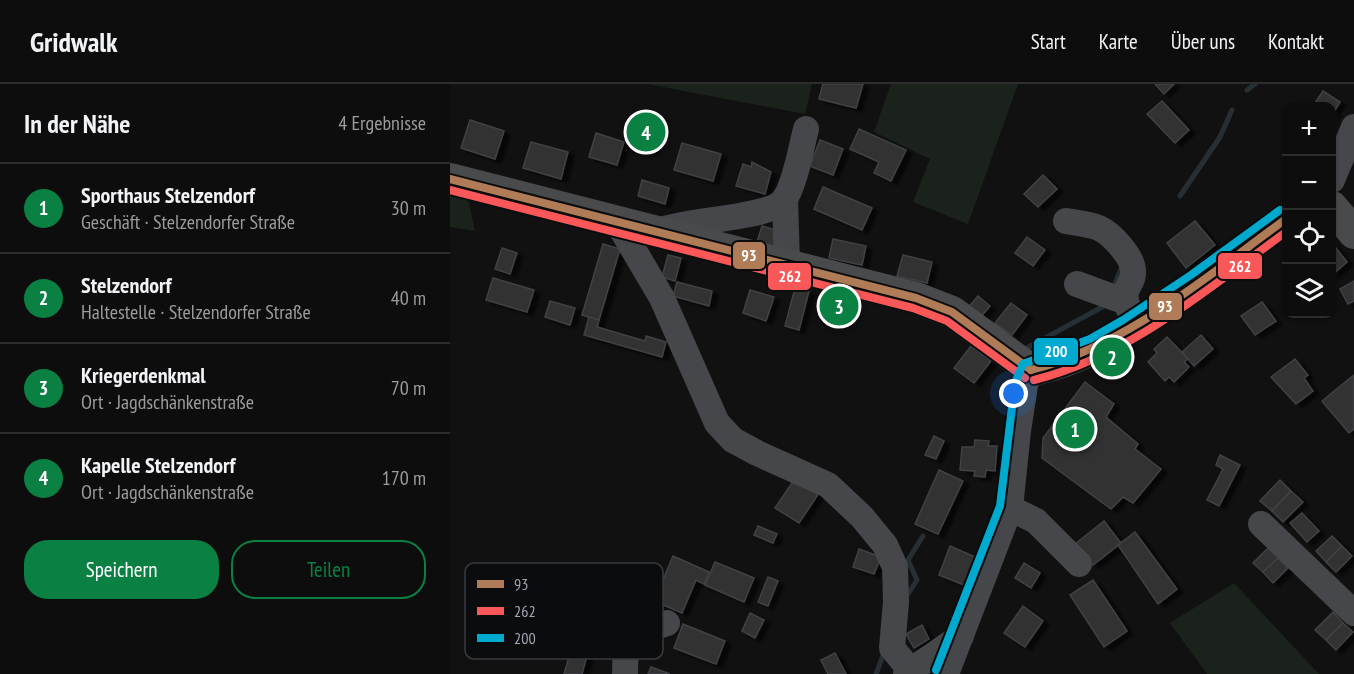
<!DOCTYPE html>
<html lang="de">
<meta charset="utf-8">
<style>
body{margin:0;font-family:"PT Sans Narrow",sans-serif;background:#1b1b1b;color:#f1f3f6}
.controls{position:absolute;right:18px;top:18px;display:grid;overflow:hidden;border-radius:12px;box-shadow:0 2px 4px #0004}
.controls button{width:54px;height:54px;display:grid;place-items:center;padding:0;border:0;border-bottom:2px solid #2d2d2e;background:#0d0d0d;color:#f1f3f6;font:30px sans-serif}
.you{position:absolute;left:564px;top:310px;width:21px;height:21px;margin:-15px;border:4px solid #fff;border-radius:50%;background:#1a73e8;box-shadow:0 0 0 9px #1a73e833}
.badge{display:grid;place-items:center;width:39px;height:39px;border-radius:50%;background:#0b8043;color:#fff;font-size:20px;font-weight:700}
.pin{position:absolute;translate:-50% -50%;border:3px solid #fff;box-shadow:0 2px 6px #0006}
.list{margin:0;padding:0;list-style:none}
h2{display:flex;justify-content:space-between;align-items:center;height:78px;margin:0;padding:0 24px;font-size:26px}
h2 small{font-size:20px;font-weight:400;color:#9a9c9d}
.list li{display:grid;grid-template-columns:39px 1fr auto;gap:18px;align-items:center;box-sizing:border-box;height:90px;padding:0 24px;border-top:2px solid #2d2d2e}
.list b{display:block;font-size:22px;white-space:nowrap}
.list p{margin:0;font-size:20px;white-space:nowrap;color:#9a9c9d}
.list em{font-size:20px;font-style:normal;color:#9a9c9d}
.actions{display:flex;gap:12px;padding:18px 24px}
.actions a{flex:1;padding:14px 0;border:2px solid #0b8043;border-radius:24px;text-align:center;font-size:21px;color:#0b8043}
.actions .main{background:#0b8043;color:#fff}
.icon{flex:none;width:33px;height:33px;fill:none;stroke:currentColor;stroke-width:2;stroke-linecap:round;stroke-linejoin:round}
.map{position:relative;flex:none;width:904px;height:590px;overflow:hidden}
header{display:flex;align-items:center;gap:36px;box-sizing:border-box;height:84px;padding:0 30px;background:#0d0d0d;border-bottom:2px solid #2d2d2e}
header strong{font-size:28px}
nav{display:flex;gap:33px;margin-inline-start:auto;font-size:21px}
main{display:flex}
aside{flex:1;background:#0d0d0d}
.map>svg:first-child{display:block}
</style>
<header>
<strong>Gridwalk</strong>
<nav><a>Start</a><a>Karte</a><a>Über uns</a><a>Kontakt</a></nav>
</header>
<main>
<aside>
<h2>In der Nähe<small>4 Ergebnisse</small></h2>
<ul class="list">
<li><span class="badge">1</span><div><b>Sporthaus Stelzendorf</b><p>Geschäft · Stelzendorfer Straße</p></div><em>30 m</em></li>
<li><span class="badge">2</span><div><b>Stelzendorf</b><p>Haltestelle · Stelzendorfer Straße</p></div><em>40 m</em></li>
<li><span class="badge">3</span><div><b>Kriegerdenkmal</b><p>Ort · Jagdschänkenstraße</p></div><em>70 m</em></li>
<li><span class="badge">4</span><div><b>Kapelle Stelzendorf</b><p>Ort · Jagdschänkenstraße</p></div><em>170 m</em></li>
</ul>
<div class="actions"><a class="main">Speichern</a><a>Teilen</a></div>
</aside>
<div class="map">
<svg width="904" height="590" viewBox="0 0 904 590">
<defs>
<filter id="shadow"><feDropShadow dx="6" dy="3.5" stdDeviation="1.5" flood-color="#0009"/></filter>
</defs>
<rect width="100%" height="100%" fill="#111"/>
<g fill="#1b221b">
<path d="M197,0h165l-7,30z"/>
<path d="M441,0h127l-50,140 -55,-22 17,-43 -56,-27z"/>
<path d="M0,90l14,7 11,50 -25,-4z"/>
<path d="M784,499l85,91h-112l-37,-51z"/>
</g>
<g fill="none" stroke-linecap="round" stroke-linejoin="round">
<g stroke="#263034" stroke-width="5">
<path d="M797,6l8,-6"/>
<path d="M730,112l40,-59 12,-27"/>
<path d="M663,204l8,-19"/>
<path d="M575,265l79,-43 2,-4"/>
<path d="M456,513l11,-17 -9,-20 15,-24"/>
<path d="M426,590l9,-24"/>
</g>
</g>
<g fill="#313133" stroke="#3f4245" stroke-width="1.5" filter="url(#shadow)">
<path d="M373,0h40l-7,24 -37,-9z"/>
<path d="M705,0h19l-10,10z"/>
<path d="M873,7l17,11 -8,13v-9h-19z"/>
<path d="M712,17l27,29 -14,13 -28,-29z"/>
<path d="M191,28l20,6 -10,34 -20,-6z"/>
<path d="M20,36l34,11 -9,28 -34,-11z"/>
<path d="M409,45l47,21 -15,31 -17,-8 5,-11 -29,-13z"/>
<path d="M146,49l28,9 -7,23 -28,-8z"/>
<path d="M370,56l23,9 -10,26 -23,-9z"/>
<path d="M81,58l37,10 -7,27 -38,-11z"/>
<path d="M232,59l39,11 -8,27 -39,-11z"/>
<path d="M302,78l19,10 -6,22 -29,-8 7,-22 8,3z"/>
<path d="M593,91l14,14 -19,18 -14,-13z"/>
<path d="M192,96l27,8 -4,16 -27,-8z"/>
<path d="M373,103l49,21 -10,22 -48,-21z"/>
<path d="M745,137l20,24 -29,23 -19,-25z"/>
<path d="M312,142l17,5 -6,19 -17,-5z"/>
<path d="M577,153l18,13 -12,16 -18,-13z"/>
<path d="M383,155l33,7 -4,19 -33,-7z"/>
<path d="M882,159l15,19 -15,13z"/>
<path d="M153,160l17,5 -21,71 -17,-5z"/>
<path d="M52,164l15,5 -7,21 -15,-5z"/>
<path d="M218,171l13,3 -6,23 -13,-4z"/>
<path d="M453,171l29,7 -5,21 -30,-7z"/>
<path d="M43,194l41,12 -7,22 -41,-12z"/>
<path d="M904,197v20l-6,3 -8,-15z"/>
<path d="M227,198l35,9 -3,15 -36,-10z"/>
<path d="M345,204l14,3 -10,39 -14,-4z"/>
<path d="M300,206l24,7 -8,24 -23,-8z"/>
<path d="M528,212l12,10 -11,13 -12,-10z"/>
<path d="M100,217l25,7 -5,17 -25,-8z"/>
<path d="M812,218l14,19 -21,14 -14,-19z"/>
<path d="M561,219l16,12 -15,20 -17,-12z"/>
<path d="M139,233l10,3 -2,7 48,14 1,-5 20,6 -4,15 -78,-22z"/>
<path d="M751,251l12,14 -19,17 -12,-14z"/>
<path d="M717,253l21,22 -4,3 5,5 -15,15 -5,-5 -4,4 -17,-19 9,-9 -3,-4z"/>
<path d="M521,262l20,15 -17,22 -20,-15z"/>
<path d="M845,275l13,16 -4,3 9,13 -17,13 -25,-27z"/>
<path d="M904,291v54l-5,4 -27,-32z"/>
<path d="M635,298l29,22 -8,13 32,27 -3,5 26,20 -28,34 -10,-6 -12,12 -69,-51 1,-20z"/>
<path d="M484,352l10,5 -8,18 -11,-4z"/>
<path d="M525,356l14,1 -1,5h9l-2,25 -9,-1 -1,7 -11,-1 1,-5 -15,-1 2,-23h12z"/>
<path d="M770,371l20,10 -21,41 -12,-6 16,-31 -7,-4z"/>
<path d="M489,386l24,11 -25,53 -23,-10z"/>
<path d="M346,393l23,16 -20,30 -24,-15z"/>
<path d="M830,396l11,11 -19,20 -12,-10z"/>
<path d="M841,407l12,11 -20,20 -11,-11z"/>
<path d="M852,429l17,18 -12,11 -17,-19z"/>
<path d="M654,437l17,22 -28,22 -18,-21z"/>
<path d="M308,442l19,8 -4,9 -19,-8z"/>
<path d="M685,448l42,57 -19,15 -40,-59z"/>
<path d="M882,452l10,10 -16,16 -10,-11z"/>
<path d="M500,462l25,11 -11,28 -25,-10z"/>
<path d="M892,462l10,10 -16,16 -10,-10z"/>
<path d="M818,464l10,10 -15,14 -10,-9z"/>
<path d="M409,465l22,8 -7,17 -21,-7z"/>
<path d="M223,472l36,16 -5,12 -8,-4 -14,33 -28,-12z"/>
<path d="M828,474l10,10 -15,15 -10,-11z"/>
<path d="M265,478l39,16 -10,24 -39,-17z"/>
<path d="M574,479l16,10 -9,15 -16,-10z"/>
<path d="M318,493l10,4 -10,25 -10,-4z"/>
<path d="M643,496l34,51 -23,16 -34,-52z"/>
<path d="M573,522l20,15 -18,26 -21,-14z"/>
<path d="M883,528l10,11 -17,17 -11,-10z"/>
<path d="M300,529l14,7 -9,18 -13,-7z"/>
<path d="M893,539l10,9 -17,18 -10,-10z"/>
<path d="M233,540l42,17 -9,23 -42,-16z"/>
<path d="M472,541l7,14 -15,9 -8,-14z"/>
<path d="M122,563l16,5 -6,22h-18z"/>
<path d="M385,569l11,21h-18l-7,-14z"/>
<path d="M201,583l19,7h-22z"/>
</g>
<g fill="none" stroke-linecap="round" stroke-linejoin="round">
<g stroke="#45474a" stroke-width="26">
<path d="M882,96l22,-53"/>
<path d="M335,114l2,66"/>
<path d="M166,136l46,78 55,125 16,17 24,13 71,32 34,32 23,28 10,22 1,35 -4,46 19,23"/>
<path d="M616,137c11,2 23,3 33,7 13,6 34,29 34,43 1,10 -5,13 -7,21 -3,11 6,23 11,31"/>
<path d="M209,147c29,-12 110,-12 125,-31 11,-15 17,-52 22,-71"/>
<path d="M627,200l49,18"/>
<path d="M560,424l26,13 43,43"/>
<path d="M811,440l93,89"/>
<path d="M175,590l1,-38 41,-13"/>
<path d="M456,590l55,-38"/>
<path d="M496,590l64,-166 8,-77 7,-46 6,-15"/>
</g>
<g stroke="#484a4c" stroke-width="32">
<path d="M0,95l466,119 36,14 79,58c77,-11 191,-106 255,-151"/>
<path d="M882,123l22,26"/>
</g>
<defs>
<g id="bus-1">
<path d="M0,95l466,119 36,14 79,58"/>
<path d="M581,286c97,-25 175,-93 255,-151"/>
</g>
<g id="bus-2">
<path d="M0,106l463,118 34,13 78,57"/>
<path d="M584,296c96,-24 173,-91 252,-148"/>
</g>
<path id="bus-3" d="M486,586l64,-164 15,-123 8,-19 67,-25 33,-19 68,-45 89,-65"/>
</defs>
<use href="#bus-1" stroke="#0b0c0d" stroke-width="12"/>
<use href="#bus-2" stroke="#0b0c0d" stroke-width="12"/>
<use href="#bus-3" stroke="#0b0c0d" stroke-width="12"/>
<use href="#bus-1" stroke="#b07c57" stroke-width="8"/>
<use href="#bus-2" stroke="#fa5858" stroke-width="8"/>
<use href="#bus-3" stroke="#00a9ce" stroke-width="8"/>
</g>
<rect x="15" y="479" width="198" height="96" rx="9" fill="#0b0c0d" stroke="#383b3f" stroke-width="1.5"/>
<rect x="27" y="496" width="27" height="8" fill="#b07c57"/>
<rect x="27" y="523" width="27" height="8" fill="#fa5858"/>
<rect x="27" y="550" width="27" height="8" fill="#00a9ce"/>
<g font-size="16" fill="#a0a8b4">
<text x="64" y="506">93</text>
<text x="64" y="533">262</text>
<text x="64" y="560">200</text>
</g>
<g stroke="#0b0c0d" stroke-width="2">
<rect x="282" y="157" width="34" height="29" rx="6" fill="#b07c57"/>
<rect x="767" y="168" width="46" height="28" rx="6" fill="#fa5858"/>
<rect x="317" y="178" width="45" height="29" rx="6" fill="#fa5858"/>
<rect x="698" y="208" width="35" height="29" rx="6" fill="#b07c57"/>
<rect x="583" y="253" width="46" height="29" rx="6" fill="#00a9ce"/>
</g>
<g font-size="16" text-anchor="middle" font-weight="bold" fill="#fff">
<text x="299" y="177">93</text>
<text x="790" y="188">262</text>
<text x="340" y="198">262</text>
<text x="715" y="228">93</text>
<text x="606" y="273">200</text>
</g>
</svg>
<div class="controls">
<button>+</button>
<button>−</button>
<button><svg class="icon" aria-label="locate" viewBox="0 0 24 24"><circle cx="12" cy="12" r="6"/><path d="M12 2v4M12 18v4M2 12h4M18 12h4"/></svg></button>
<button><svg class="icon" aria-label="layers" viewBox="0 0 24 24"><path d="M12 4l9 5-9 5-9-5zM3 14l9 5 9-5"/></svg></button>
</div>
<div class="you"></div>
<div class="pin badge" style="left:625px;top:345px">1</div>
<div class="pin badge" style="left:662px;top:273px">2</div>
<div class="pin badge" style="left:389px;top:222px">3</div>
<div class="pin badge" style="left:196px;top:48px">4</div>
</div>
</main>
